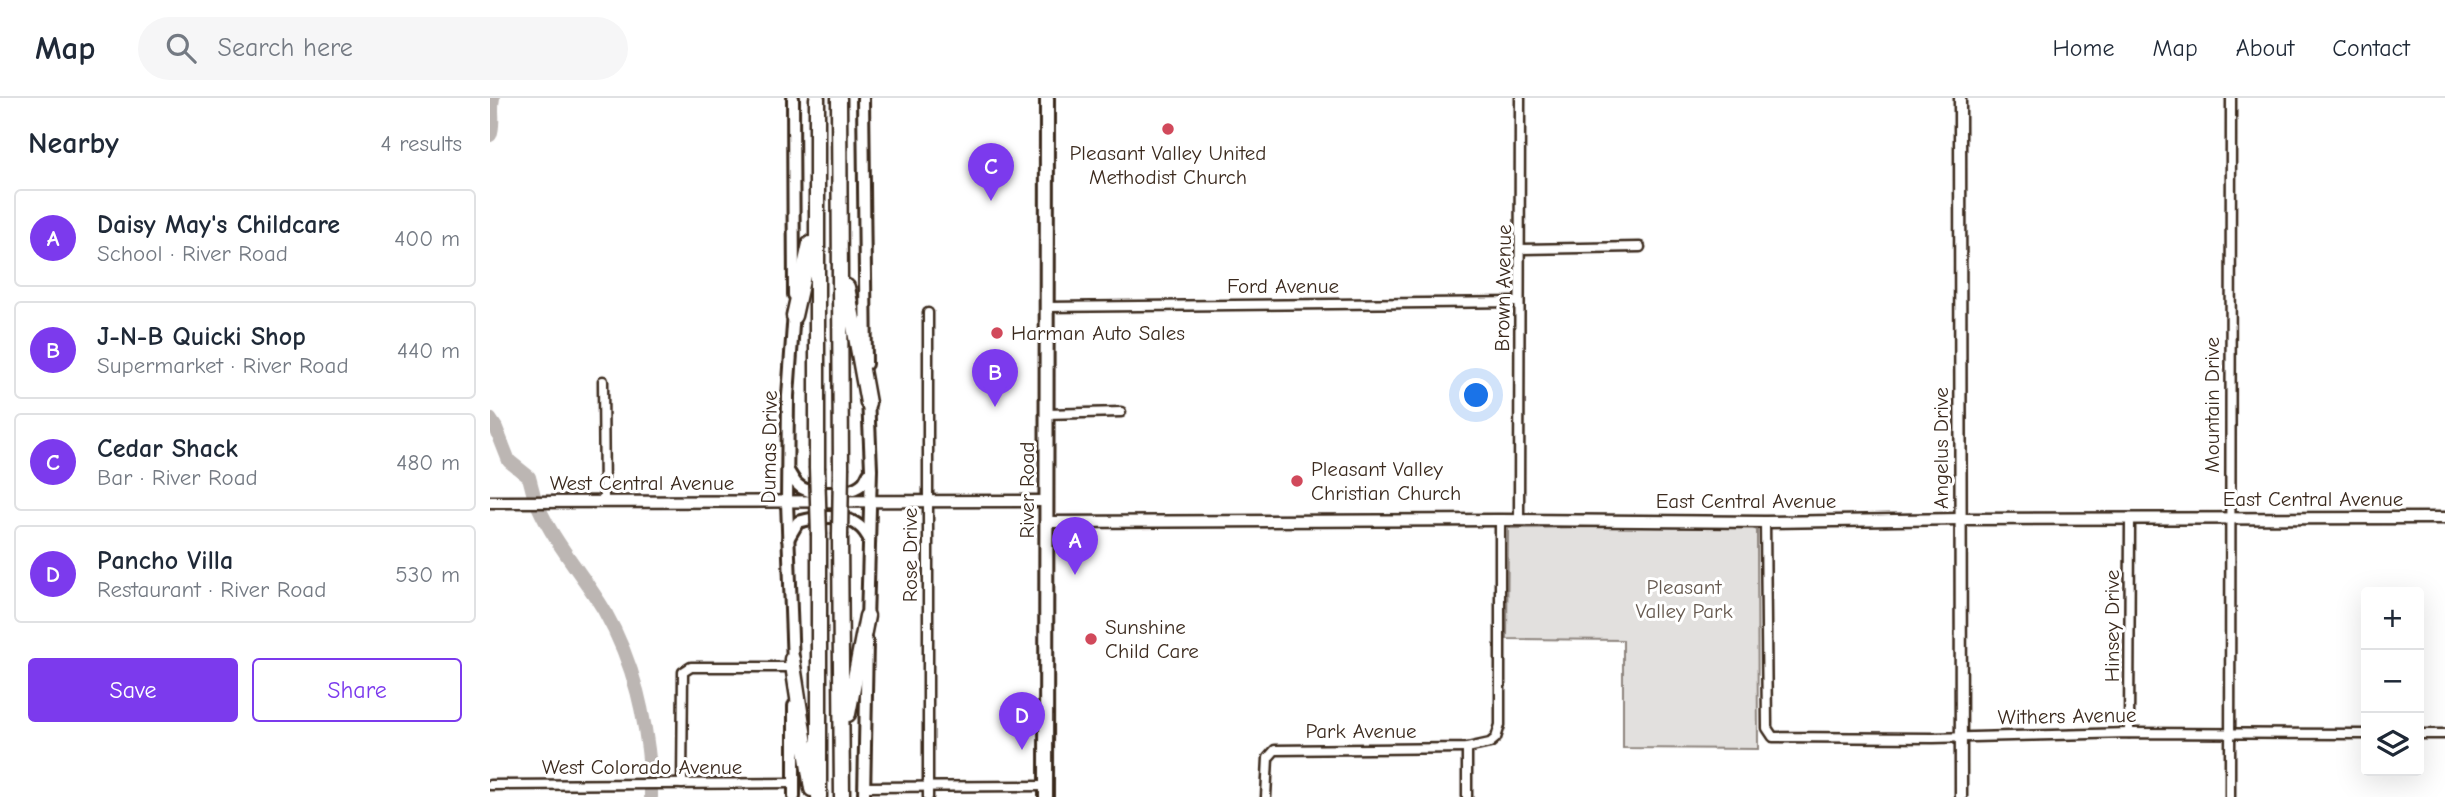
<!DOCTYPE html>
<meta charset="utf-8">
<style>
body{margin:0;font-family:"Comic Neue",sans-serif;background:#f6f6f7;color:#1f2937}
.controls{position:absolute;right:21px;bottom:21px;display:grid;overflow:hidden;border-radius:7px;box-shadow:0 7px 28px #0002}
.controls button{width:63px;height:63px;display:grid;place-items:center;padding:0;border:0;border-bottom:2px solid #e0e1e3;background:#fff;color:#1f2937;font:35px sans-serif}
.you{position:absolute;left:987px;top:298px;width:24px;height:24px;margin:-18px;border:5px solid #fff;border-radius:50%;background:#1a73e8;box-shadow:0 0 0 10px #1a73e833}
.badge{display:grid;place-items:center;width:46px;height:46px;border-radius:50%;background:#7c3aed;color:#fff;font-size:23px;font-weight:700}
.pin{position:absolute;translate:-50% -58px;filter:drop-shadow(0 2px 4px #0008)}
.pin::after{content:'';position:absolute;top:37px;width:24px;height:21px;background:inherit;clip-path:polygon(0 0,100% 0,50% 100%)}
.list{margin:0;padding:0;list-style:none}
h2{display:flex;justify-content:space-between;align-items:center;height:91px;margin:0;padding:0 28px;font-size:30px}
h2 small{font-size:23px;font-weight:400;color:#747a83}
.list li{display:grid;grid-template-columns:46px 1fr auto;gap:21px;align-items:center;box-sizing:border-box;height:98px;margin:0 14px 14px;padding:0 14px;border:2px solid #e0e1e3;border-radius:7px}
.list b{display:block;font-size:26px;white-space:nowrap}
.list p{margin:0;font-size:23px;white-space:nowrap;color:#747a83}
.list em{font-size:23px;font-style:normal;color:#747a83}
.actions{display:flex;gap:14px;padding:21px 28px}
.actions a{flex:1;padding:16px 0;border:2px solid #7c3aed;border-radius:7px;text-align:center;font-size:24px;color:#7c3aed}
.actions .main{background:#7c3aed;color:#fff}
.icon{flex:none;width:38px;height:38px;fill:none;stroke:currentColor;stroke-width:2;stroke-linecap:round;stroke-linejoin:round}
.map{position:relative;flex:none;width:1955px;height:699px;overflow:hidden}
header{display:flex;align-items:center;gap:42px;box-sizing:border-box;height:98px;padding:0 35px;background:#fff;border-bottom:2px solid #e0e1e3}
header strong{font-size:33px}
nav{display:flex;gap:38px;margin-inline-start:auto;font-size:24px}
.search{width:490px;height:63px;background:#f6f6f7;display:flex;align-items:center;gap:18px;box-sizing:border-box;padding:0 24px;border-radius:38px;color:#747a83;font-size:26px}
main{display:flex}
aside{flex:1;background:#fff}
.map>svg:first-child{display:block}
</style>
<header>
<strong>Map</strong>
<div class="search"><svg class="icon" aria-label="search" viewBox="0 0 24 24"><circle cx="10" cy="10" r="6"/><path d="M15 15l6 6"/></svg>Search here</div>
<nav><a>Home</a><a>Map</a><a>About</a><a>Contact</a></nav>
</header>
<main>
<aside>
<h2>Nearby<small>4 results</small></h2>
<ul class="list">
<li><span class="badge">A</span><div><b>Daisy May's Childcare</b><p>School · River Road</p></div><em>400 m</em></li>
<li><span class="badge">B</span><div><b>J-N-B Quicki Shop</b><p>Supermarket · River Road</p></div><em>440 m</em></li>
<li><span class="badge">C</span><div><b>Cedar Shack</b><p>Bar · River Road</p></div><em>480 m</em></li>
<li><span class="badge">D</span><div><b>Pancho Villa</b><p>Restaurant · River Road</p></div><em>530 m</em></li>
</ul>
<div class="actions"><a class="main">Save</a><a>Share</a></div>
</aside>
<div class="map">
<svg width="1955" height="699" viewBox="0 0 1955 699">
<rect width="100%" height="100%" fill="#fff"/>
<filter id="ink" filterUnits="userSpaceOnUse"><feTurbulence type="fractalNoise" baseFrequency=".0143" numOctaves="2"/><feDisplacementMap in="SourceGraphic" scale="14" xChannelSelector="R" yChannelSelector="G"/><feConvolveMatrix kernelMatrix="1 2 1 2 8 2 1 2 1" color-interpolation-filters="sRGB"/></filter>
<g filter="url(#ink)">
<path fill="#e2e0de" stroke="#8e857e" stroke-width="2" d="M1257,427l10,5v5l1,214 -135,-1v-108l-116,-1 1,-111z"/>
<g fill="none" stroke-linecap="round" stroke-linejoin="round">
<g stroke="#bcb6b3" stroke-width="14">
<path d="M0,37c5,-12 0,-24 3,-37"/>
<path d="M0,321l6,9 13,33 20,16 5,19"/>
<path d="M48,408c17,38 45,69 66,104 31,55 42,107 47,169"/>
<path d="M161,692v7"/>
</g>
<defs>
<g id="minor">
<path d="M1031,151l119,-2"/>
<path d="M556,209l473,-5"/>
<path d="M113,283l1,121"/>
<path d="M556,316l75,-2"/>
<path d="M1029,422l1,-422"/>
<path d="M1275,424l2,206 6,9 160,1 196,-5 237,1"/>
<path d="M1639,635l1,-214"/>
<path d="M1929,636h26"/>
<path d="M977,650v49"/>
<path d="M192,686l1,-112 8,-5h102"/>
<path d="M0,687l304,-2"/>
<path d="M374,689l182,-1"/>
<path d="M438,699v-484"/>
<path d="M776,699l2,-39 7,-8 192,-2 23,-5 6,-5 4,-13v-205"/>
<path d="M1740,699l1,-699"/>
</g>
<g id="tertiary">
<path d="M1470,0l1,699"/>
<path d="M0,404l556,-1"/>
<path d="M557,424l453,-2 265,2 195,-3 485,-1"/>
</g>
<g id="secondary">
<path d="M303,0l1,197"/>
<path d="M373,0l3,266"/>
<path d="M298,373c3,4 6,11 10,14 12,12 54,10 65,-2 3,-3 4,-7 6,-10"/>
<path d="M298,441l10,-17c25,-7 57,-10 70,15"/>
<path d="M377,525l4,-154 -3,-72"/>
<path d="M303,567l-6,-163 1,-106 6,-85"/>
<path d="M304,608v91"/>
<path d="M374,699l3,-155"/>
</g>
<path id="primary" d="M556,699l1,-699"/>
<g id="motorway">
<path d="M349,0l2,369"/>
<path d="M357,189l21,116"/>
<path d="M304,218l16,-72"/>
<path d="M327,369v-369"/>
<path d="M329,437v262"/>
<path d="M350,437l2,262"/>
<path d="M302,561l20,130"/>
<path d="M358,616l19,-98"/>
</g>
</defs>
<use href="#minor" stroke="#3b2a1e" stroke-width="13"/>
<use href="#tertiary" stroke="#3b2a1e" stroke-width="15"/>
<use href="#secondary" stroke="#3b2a1e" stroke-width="16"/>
<use href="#primary" stroke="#3b2a1e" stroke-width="18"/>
<use href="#motorway" stroke="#3b2a1e" stroke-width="19"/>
<use href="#minor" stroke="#fff" stroke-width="8"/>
<use href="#tertiary" stroke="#fff" stroke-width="10"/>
<use href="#secondary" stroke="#fff" stroke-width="10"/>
<use href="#primary" stroke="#fff" stroke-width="12"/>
<use href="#motorway" stroke="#fff" stroke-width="14"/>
<defs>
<g id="motorway-bridge">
<path d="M327,369l2,68"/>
<path d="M350,437l1,-68"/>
</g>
</defs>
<use href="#motorway-bridge" stroke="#3b2a1e" stroke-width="19" stroke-linecap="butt"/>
<use href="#motorway-bridge" stroke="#fff" stroke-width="14"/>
</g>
</g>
<g fill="#d1495b" stroke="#fff" stroke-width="2.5">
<circle cx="678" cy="31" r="7"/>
<circle cx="507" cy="235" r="7"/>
<circle cx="807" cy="383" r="7"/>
<circle cx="601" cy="541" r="7"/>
</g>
<g text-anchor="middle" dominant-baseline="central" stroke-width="6" stroke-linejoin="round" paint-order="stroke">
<g font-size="21" fill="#3b2a1e" stroke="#fff" text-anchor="start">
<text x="678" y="55" text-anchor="middle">Pleasant Valley United<tspan x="678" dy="24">Methodist Church</tspan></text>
<text x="521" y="235">Harman Auto Sales</text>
<text x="821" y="371">Pleasant Valley<tspan x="821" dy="24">Christian Church</tspan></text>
<text x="615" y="529">Sunshine<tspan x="615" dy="24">Child Care</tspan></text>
</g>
<g font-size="21" fill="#3b2a1e" stroke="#fff">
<text x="793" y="188">Ford Avenue</text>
<text transform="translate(1013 190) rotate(-89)">Brown Avenue</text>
<text transform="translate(1722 307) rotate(-90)">Mountain Drive</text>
<text transform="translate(279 349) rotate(-89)">Dumas Drive</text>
<text transform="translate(1451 350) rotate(-90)">Angelus Drive</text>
<text x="152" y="385">West Central Avenue</text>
<text transform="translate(537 392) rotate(-90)">River Road</text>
<text x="1823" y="401">East Central Avenue</text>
<text x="1256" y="403">East Central Avenue</text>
<text transform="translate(420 457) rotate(-90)">Rose Drive</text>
<text transform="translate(1622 528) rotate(-90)">Hinsey Drive</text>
<text transform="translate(1577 618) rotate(-1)">Withers Avenue</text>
<text x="871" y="633">Park Avenue</text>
<text x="152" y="669">West Colorado Avenue</text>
</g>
<g font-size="21" fill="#65584e" stroke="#fff">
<text x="1194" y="489">Pleasant<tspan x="1194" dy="24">Valley Park</tspan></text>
</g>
</g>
</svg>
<div class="controls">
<button>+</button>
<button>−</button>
<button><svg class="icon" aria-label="layers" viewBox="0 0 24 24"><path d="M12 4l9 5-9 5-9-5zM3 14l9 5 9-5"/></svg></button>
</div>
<div class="you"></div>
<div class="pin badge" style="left:585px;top:477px">A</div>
<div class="pin badge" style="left:505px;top:309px">B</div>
<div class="pin badge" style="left:501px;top:103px">C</div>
<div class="pin badge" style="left:532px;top:652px">D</div>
</div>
</main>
